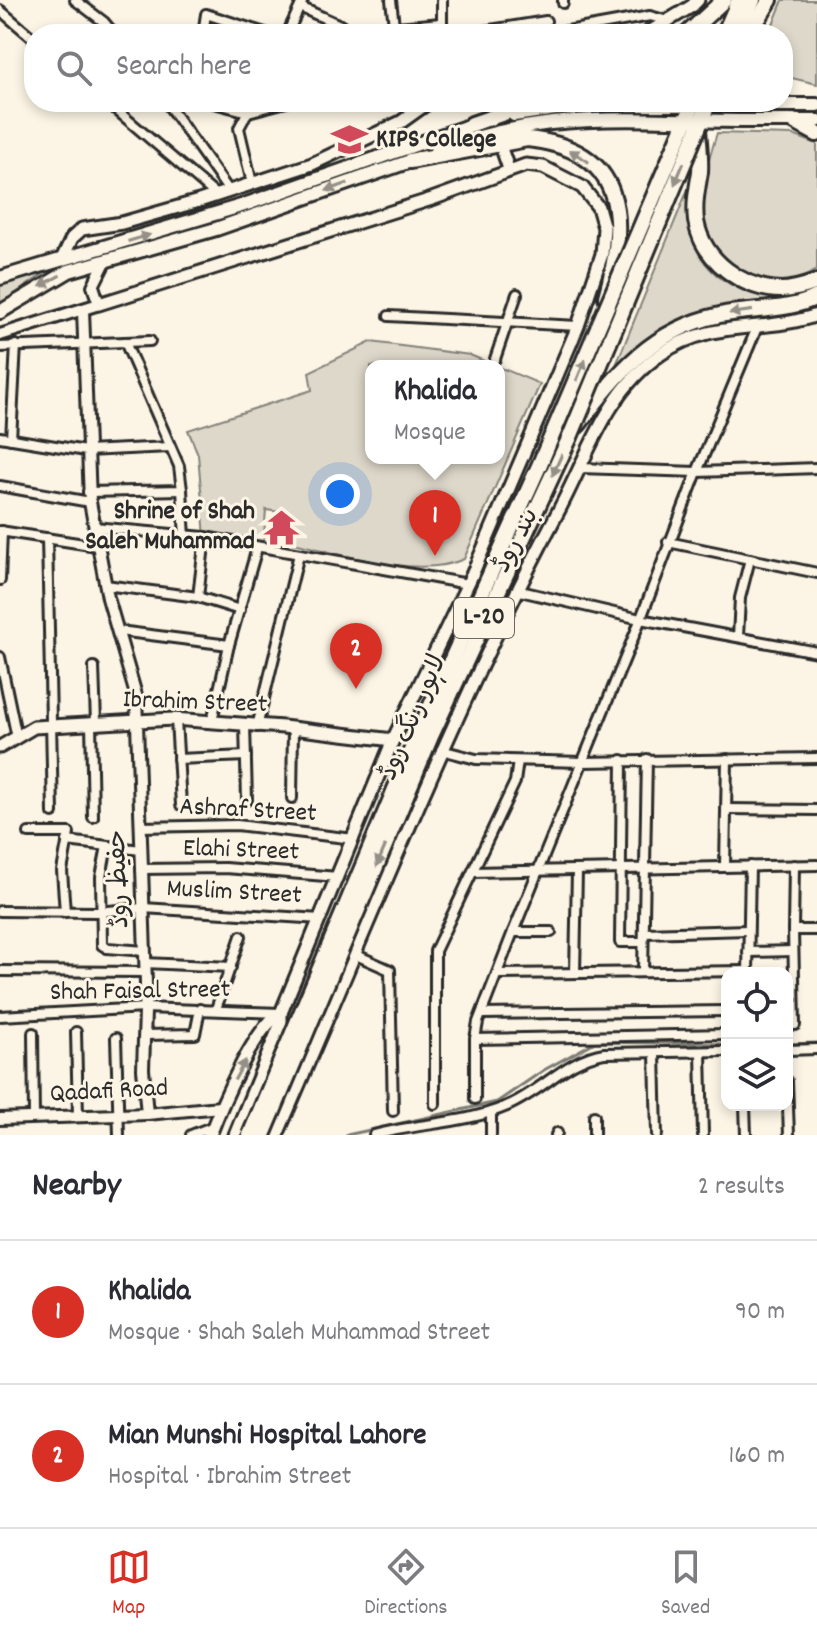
<!DOCTYPE html>
<meta charset="utf-8">
<style>
body{margin:0;font-family:Dekko,"Playpen Sans Arabic",sans-serif;background:#f7f7f7;color:#2b2b33}
.controls{position:absolute;right:24px;bottom:24px;display:grid;overflow:hidden;border-radius:16px;box-shadow:0 4px 12px #0003}
.controls button{width:72px;height:72px;display:grid;place-items:center;padding:0;border:0;border-bottom:2px solid #e1e1e2;background:#fff;color:#2b2b33;font:40px sans-serif}
.you{position:absolute;left:340px;top:494px;width:28px;height:28px;margin:-20px;border:6px solid #fff;border-radius:50%;background:#1a73e8;box-shadow:0 0 0 12px #1a73e833}
.badge{display:grid;place-items:center;width:52px;height:52px;border-radius:50%;background:#d93025;color:#fff;font-size:26px;font-weight:700}
.pin{position:absolute;translate:-50% -66px;filter:drop-shadow(0 2px 4px #0008)}
.pin::after{content:'';position:absolute;top:42px;width:28px;height:24px;background:inherit;clip-path:polygon(0 0,100% 0,50% 100%)}
.popup{position:absolute;left:365px;top:360px;width:140px;height:104px;box-sizing:border-box;display:grid;place-content:center;border-radius:16px;background:#fff;filter:drop-shadow(0 2px 6px #0005);font-size:26px;white-space:nowrap;color:#7c7c81}
.popup b{font-size:30px;color:#2b2b33}
.popup::after{content:'';position:absolute;left:50%;top:100%;margin-left:-16px;border:16px solid transparent;border-top-color:#fff}
.list{margin:0;padding:0;list-style:none}
h2{display:flex;justify-content:space-between;align-items:center;height:104px;margin:0;padding:0 32px;font-size:34px}
h2 small{font-size:26px;font-weight:400;color:#7c7c81}
.list li{display:grid;grid-template-columns:52px 1fr auto;gap:24px;align-items:center;box-sizing:border-box;height:144px;padding:0 32px;border-top:2px solid #e1e1e2}
.list b{display:block;font-size:30px;white-space:nowrap}
.list p{margin:0;font-size:26px;white-space:nowrap;color:#7c7c81}
.list em{font-size:26px;font-style:normal;color:#7c7c81}
.icon{flex:none;width:44px;height:44px;fill:none;stroke:currentColor;stroke-width:2;stroke-linecap:round;stroke-linejoin:round}
.map{position:relative;flex:none;width:817px;height:1135px;overflow:hidden}
.search{position:absolute;background:#fff;box-shadow:0 4px 12px #0003;left:24px;right:24px;top:24px;height:88px;display:flex;align-items:center;gap:20px;box-sizing:border-box;padding:0 28px;border-radius:32px;color:#7c7c81;font-size:30px}
.sheet{height:392px;background:#fff}
nav{display:flex;justify-content:space-around;align-items:center;box-sizing:border-box;height:112px;border-top:2px solid #e1e1e2;background:#fff;font-size:22px;color:#7c7c81}
nav a{display:grid;justify-items:center;gap:4px}
nav .on{color:#d93025}
.map>svg:first-child{display:block}
</style>
<div class="map">
<svg width="817" height="1135" viewBox="0 0 817 1135">
<rect width="100%" height="100%" fill="#fcf5e5"/>
<filter id="ink" filterUnits="userSpaceOnUse"><feTurbulence type="fractalNoise" baseFrequency=".0125" numOctaves="2"/><feDisplacementMap in="SourceGraphic" scale="16" xChannelSelector="R" yChannelSelector="G"/><feConvolveMatrix kernelMatrix="1 2 1 2 8 2 1 2 1" color-interpolation-filters="sRGB"/></filter>
<g filter="url(#ink)">
<g fill="#ded8ca" stroke="#84827a" stroke-width="2">
<path d="M783,0h34v84l-34,-8v-42h-14z"/>
<path d="M717,133l76,2 24,9v126c-35,20 -68,15 -95,-14 -11,-11 -19,-22 -21,-37 -3,-23 9,-64 16,-86z"/>
<path d="M688,189c0,14 -1,30 3,44 10,46 61,71 105,62l1,3c-21,4 -42,4 -63,7 -48,6 -88,30 -120,65z"/>
<path d="M81,259l-33,12 -48,33v-21z"/>
<path d="M371,342l99,13 26,11h-125v92h128v-91l41,17 -76,175c-47,21 -125,-6 -175,-17l4,-28 -27,-4 -3,37 -58,-10 -7,-83 -10,-24 124,-40 -3,-18z"/>
</g>
<g fill="none" stroke-linecap="round" stroke-linejoin="round">
<g stroke="#7d7b74" stroke-width="3">
<path d="M787,1044l30,-1"/>
<path d="M347,1135l150,-33 47,-32 51,-28 132,2"/>
</g>
<path stroke="#d2cdc0" stroke-width="10" stroke-dasharray="10 5" stroke-linecap="butt" d="M485,102l13,36"/>
<defs>
<g id="minor">
<path d="M75,0l29,22 10,12"/>
<path d="M391,0l4,33"/>
<path d="M442,0v34"/>
<path d="M563,0v3"/>
<path d="M300,7l53,24 88,-8"/>
<path d="M0,10l34,29"/>
<path d="M203,34l3,-20 62,20"/>
<path d="M287,34l16,-34"/>
<path d="M465,34l81,-13"/>
<path d="M551,34l99,-18 18,5"/>
<path d="M107,102l109,93"/>
<path d="M166,102l63,89"/>
<path d="M210,102l38,10 38,-10"/>
<path d="M407,102l5,13"/>
<path d="M252,183l-13,-55 14,-26"/>
<path d="M389,316l189,10"/>
<path d="M0,347l150,-6"/>
<path d="M495,359l22,-65"/>
<path d="M0,437l86,14 84,-4"/>
<path d="M11,439l5,-94"/>
<path d="M580,468l117,4 120,-4"/>
<path d="M0,486l90,16"/>
<path d="M182,490l3,47"/>
<path d="M88,492l94,-2 -3,-24 -54,-124"/>
<path d="M94,527l111,10 263,47"/>
<path d="M0,531l97,15"/>
<path d="M47,538l6,275"/>
<path d="M668,542l149,31"/>
<path d="M0,580l2,-49"/>
<path d="M105,585l93,12 42,13"/>
<path d="M516,590l124,29 177,33"/>
<path d="M198,597l7,-60"/>
<path d="M119,631l110,14"/>
<path d="M738,637l2,-39 10,-39"/>
<path d="M0,657l17,81"/>
<path d="M94,667l2,56"/>
<path d="M176,719l5,86"/>
<path d="M212,721l17,-76 28,-97"/>
<path d="M91,723l2,94"/>
<path d="M245,725l2,75"/>
<path d="M257,727l42,-173"/>
<path d="M441,750l35,9 107,3 234,-4"/>
<path d="M178,759l68,-3"/>
<path d="M622,760l-2,182h23"/>
<path d="M292,798l1,-70"/>
<path d="M727,809l90,1"/>
<path d="M140,827l97,-2 117,14"/>
<path d="M29,833h40l-7,38 3,41"/>
<path d="M67,841l74,9"/>
<path d="M107,846l-6,31 1,68 5,3 38,3"/>
<path d="M725,866l2,-107"/>
<path d="M141,869l84,-1 113,9"/>
<path d="M473,872l344,-7"/>
<path d="M0,911l96,1 47,-4 178,11"/>
<path d="M793,930l1,-65"/>
<path d="M513,932h38"/>
<path d="M644,933l104,-3"/>
<path d="M748,952l45,-1"/>
<path d="M354,954l36,16 3,141"/>
<path d="M145,963l86,4"/>
<path d="M0,971l145,1"/>
<path d="M643,972l4,-213"/>
<path d="M575,973l2,-102"/>
<path d="M748,973l2,-107"/>
<path d="M499,974l249,-3"/>
<path d="M216,1009l25,-73"/>
<path d="M482,1014l245,-3"/>
<path d="M0,1016l145,-8 136,5"/>
<path d="M795,1025l-2,-95h24"/>
<path d="M76,1032l2,84"/>
<path d="M33,1033l1,85"/>
<path d="M727,1034l-252,5 3,-17 35,-90 123,-301 61,-159 61,-147"/>
<path d="M145,1035l50,-1 5,-25"/>
<path d="M116,1038l3,97"/>
<path d="M475,1039v60"/>
<path d="M787,1050l30,-1"/>
<path d="M701,1052l2,83"/>
<path d="M655,1053l2,82"/>
<path d="M787,1081l2,54"/>
<path d="M435,1104v-153l80,-169 3,-21"/>
<path d="M745,1105l1,30"/>
<path d="M191,1135l23,-9"/>
<path d="M374,1135c44,-12 91,-11 133,-29 37,-16 58,-46 97,-53l123,-2"/>
<path d="M491,1135v-23"/>
<path d="M556,1135l1,-2"/>
<path d="M594,1135v-19"/>
</g>
<g id="tertiary">
<path d="M502,150l7,20"/>
<path d="M83,310l7,192 18,96 28,97 10,288 -3,86 4,45"/>
<path d="M0,335l99,-31 -6,-18 12,-24"/>
<path d="M0,1119l147,-5 73,-7"/>
</g>
<g id="secondary">
<path d="M646,34l46,-28 6,-6"/>
<path d="M63,257l9,-19 10,-9 40,-6 77,-22 113,-37 89,-42 28,-20"/>
<path d="M99,304l333,-105 94,-34 17,2 39,20 16,20 6,21 -2,26 -24,72 -106,249 -79,165 -112,273v10l-46,112"/>
<path d="M0,747l34,-20 139,-8 110,8 110,13"/>
<path d="M210,1135c11,-29 44,-108 71,-122"/>
<path d="M277,1135c92,-210 175,-424 283,-627 29,-55 47,-117 101,-154 51,-36 102,-20 156,-39"/>
</g>
<g id="primary">
<path d="M759,105h58"/>
<path d="M514,115l69,-10h82"/>
<path d="M739,121h78"/>
<path d="M436,151c81,-30 147,-34 233,-31"/>
<path d="M0,278l241,-72 239,-84"/>
<path d="M0,312l69,-41 147,-42 203,-71"/>
</g>
<g id="motorway">
<path d="M687,34l37,-34"/>
<path d="M724,34l15,-34"/>
<path d="M738,34l15,-34"/>
<path d="M749,34l21,-34"/>
<path d="M793,121l24,13"/>
<path d="M472,124l64,-22"/>
<path d="M698,129c1,14 3,30 2,43 -3,18 -6,31 -4,49 7,40 47,68 85,69 13,0 24,-4 36,-8"/>
<path d="M410,161l117,-22c99,10 101,80 79,158"/>
<path d="M578,425c40,-53 74,-95 142,-110 32,-7 67,-3 97,-18"/>
</g>
</defs>
<use href="#minor" stroke="#2b2b2b" stroke-width="14"/>
<use href="#tertiary" stroke="#2b2b2b" stroke-width="16"/>
<use href="#secondary" stroke="#2b2b2b" stroke-width="17"/>
<use href="#primary" stroke="#2b2b2b" stroke-width="18"/>
<use href="#motorway" stroke="#2b2b2b" stroke-width="20"/>
<use href="#minor" stroke="#fcf5e5" stroke-width="8"/>
<use href="#tertiary" stroke="#fcf5e5" stroke-width="10"/>
<use href="#secondary" stroke="#fcf5e5" stroke-width="11"/>
<use href="#primary" stroke="#fcf5e5" stroke-width="12"/>
<use href="#motorway" stroke="#fcf5e5" stroke-width="14"/>
<defs>
<g id="primary-bridge">
<path d="M665,105h94"/>
<path d="M669,120l70,1"/>
</g>
<g id="motorway-bridge">
<path d="M250,1135l169,-403 120,-266 155,-364"/>
<path d="M263,1135l168,-399 139,-299 139,-335"/>
</g>
</defs>
<use href="#primary-bridge" stroke="#2b2b2b" stroke-width="18" stroke-linecap="butt"/>
<use href="#motorway-bridge" stroke="#2b2b2b" stroke-width="20" stroke-linecap="butt"/>
<use href="#primary-bridge" stroke="#fcf5e5" stroke-width="12"/>
<use href="#motorway-bridge" stroke="#fcf5e5" stroke-width="14"/>
</g>
<defs><path id="oneway-solid" d="M-6-.8H1V-3.2L6.5 0L1 3.2V.8H-6Z" transform="scale(2)"/></defs>
<g fill="#949088">
<use href="#oneway-solid" transform="translate(579 156) rotate(-148)"/>
<use href="#oneway-solid" transform="translate(679 174) rotate(113)"/>
<use href="#oneway-solid" transform="translate(337 187) rotate(161)"/>
<use href="#oneway-solid" transform="translate(139 238) rotate(-17)"/>
<use href="#oneway-solid" transform="translate(50 281) rotate(151)"/>
<use href="#oneway-solid" transform="translate(741 312) rotate(172)"/>
<use href="#oneway-solid" transform="translate(581 370) rotate(-67)"/>
<use href="#oneway-solid" transform="translate(557 465) rotate(114)"/>
<use href="#oneway-solid" transform="translate(381 856) rotate(113)"/>
<use href="#oneway-solid" transform="translate(240 1070) rotate(-61)"/>
</g>
</g>
<defs>
<symbol id="university-bare" viewBox="-9 -9 18 18"><path d="M0-5L7-2L0 1L-7-2ZM-4 1L0 2.5L4 1V4Q0 6-4 4Z" fill="#d1495b" stroke="#fcf5e5" stroke-width="2.5" paint-order="stroke"/></symbol>
<symbol id="temple-bare" viewBox="-9 -9 18 18"><path d="M0-6L5-2H3V0L6.5 2.5H4V6H1.5V3h-3V6H-4V2.5H-6.5L-3 0V-2H-5Z" fill="#d1495b" stroke="#fcf5e5" stroke-width="2.5" paint-order="stroke"/></symbol>
</defs>
<g fill-rule="evenodd">
<use href="#university-bare" x="324" y="114" width="51" height="51"/>
<use href="#temple-bare" x="256" y="502" width="51" height="51"/>
</g>
<g text-anchor="middle" dominant-baseline="central" stroke-width="6" stroke-linejoin="round" paint-order="stroke">
<rect fill="#fcf5e5" stroke="#6a6863" stroke-width="2" x="454" y="598" width="60" height="40" rx="6"/>
<g font-size="24" font-weight="bold" fill="#2b2b2b">
<text x="484" y="618">L-20</text>
</g>
<g font-size="26" font-weight="bold" fill="#2b2b2b" stroke="#fcf5e5" text-anchor="start">
<text x="376" y="140">KIPS College</text>
<text x="255" y="512" text-anchor="end">Shrine of Shah<tspan x="255" dy="30">Saleh Muhammad</tspan></text>
</g>
<g font-size="26" fill="#2b2b2b" stroke="#fcf5e5">
<text transform="translate(517 541) rotate(-62)">بند روڈ</text>
<text transform="translate(195 703) rotate(2)">Ibrahim Street</text>
<text transform="translate(414 718) rotate(-67)">لاہور رنگ روڈ</text>
<text transform="translate(248 811) rotate(3)">Ashraf Street</text>
<text transform="translate(241 851) rotate(2)">Elahi Street</text>
<text transform="translate(120 879) rotate(-92)">حفیظ روڈ</text>
<text transform="translate(234 893) rotate(3)">Muslim Street</text>
<text transform="translate(140 992) rotate(-1)">Shah Faisal Street</text>
<text transform="translate(109 1092) rotate(-3)">Qadafi Road</text>
</g>
</g>
</svg>
<div class="controls">
<button><svg class="icon" aria-label="locate" viewBox="0 0 24 24"><circle cx="12" cy="12" r="6"/><path d="M12 2v4M12 18v4M2 12h4M18 12h4"/></svg></button>
<button><svg class="icon" aria-label="layers" viewBox="0 0 24 24"><path d="M12 4l9 5-9 5-9-5zM3 14l9 5 9-5"/></svg></button>
</div>
<div class="you"></div>
<div class="pin badge" style="left:435px;top:556px">1</div>
<div class="popup"><b>Khalida</b>Mosque</div>
<div class="pin badge" style="left:356px;top:689px">2</div>
<div class="search"><svg class="icon" aria-label="search" viewBox="0 0 24 24"><circle cx="10" cy="10" r="6"/><path d="M15 15l6 6"/></svg>Search here</div>
</div>
<section class="sheet">
<h2>Nearby<small>2 results</small></h2>
<ul class="list">
<li><span class="badge">1</span><div><b>Khalida</b><p>Mosque · Shah Saleh Muhammad Street</p></div><em>90 m</em></li>
<li><span class="badge">2</span><div><b>Mian Munshi Hospital Lahore</b><p>Hospital · Ibrahim Street</p></div><em>160 m</em></li>
</ul>
</section>
<nav>
<a class="on"><svg class="icon" aria-label="map" viewBox="0 0 24 24"><path d="M3 6l6-2 6 2 6-2v14l-6 2-6-2-6 2zM9 4v14M15 6v14"/></svg>Map</a>
<a><svg class="icon" aria-label="directions" viewBox="0 0 24 24"><path d="M12 3l9 9-9 9-9-9zM9 14v-3h6M13 9l2 2-2 2"/></svg>Directions</a>
<a><svg class="icon" aria-label="saved" viewBox="0 0 24 24"><path d="M7 4h10v16l-5-4-5 4z"/></svg>Saved</a>
</nav>
